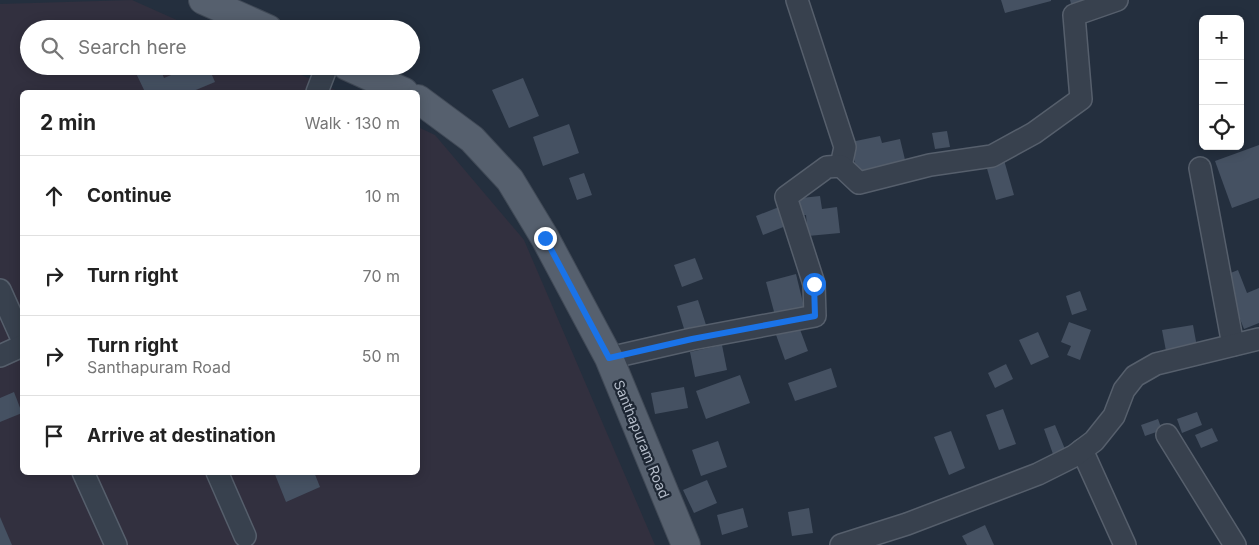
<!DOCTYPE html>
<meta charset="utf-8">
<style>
body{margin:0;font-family:Inter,sans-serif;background:#f2f2f2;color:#222}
.controls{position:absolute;right:15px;top:15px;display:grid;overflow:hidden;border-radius:8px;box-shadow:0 2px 12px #0003}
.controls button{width:45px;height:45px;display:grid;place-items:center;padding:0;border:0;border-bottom:1px solid #e0e0e0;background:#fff;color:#222;font:25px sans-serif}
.stop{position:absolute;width:15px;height:15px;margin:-11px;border:4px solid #1a73e8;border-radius:50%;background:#fff}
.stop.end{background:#1a73e8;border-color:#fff;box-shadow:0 1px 5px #0008}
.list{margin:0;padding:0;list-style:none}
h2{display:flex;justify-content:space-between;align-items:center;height:65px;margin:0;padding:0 20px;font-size:21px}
h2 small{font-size:16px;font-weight:400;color:#767676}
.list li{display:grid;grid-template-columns:32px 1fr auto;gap:15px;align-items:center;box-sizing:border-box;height:80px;padding:0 20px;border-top:1px solid #e0e0e0}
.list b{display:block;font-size:19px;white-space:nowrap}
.list p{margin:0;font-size:16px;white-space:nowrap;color:#767676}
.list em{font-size:16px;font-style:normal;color:#767676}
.icon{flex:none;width:28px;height:28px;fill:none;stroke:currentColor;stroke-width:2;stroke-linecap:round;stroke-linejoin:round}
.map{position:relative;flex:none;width:1259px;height:545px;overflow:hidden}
.search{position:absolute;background:#fff;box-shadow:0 2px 12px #0003;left:20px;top:20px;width:400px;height:55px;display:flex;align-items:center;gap:12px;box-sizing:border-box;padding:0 18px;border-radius:28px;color:#767676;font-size:19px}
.panel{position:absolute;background:#fff;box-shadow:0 2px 12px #0003;left:20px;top:90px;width:400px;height:385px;border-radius:8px}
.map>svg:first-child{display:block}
</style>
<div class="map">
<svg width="1259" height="545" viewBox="0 0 1259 545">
<rect width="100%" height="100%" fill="#242f3e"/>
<path fill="#32303f" d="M132,0l65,29h-168v37h252l59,26h-318v380h396v-345l17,8 89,105 131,305h-655v-541z"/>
<g fill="#455162">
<path d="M1001,0h50v1l-46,12z"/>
<path d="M1070,0h25l-23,7z"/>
<path d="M141,66h18l5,12 19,-8 -1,-4h26l7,16 -24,10h-46l-11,-23z"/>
<path d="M370,66h30l-2,11z"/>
<path d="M523,78l16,38 -30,12 -17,-38z"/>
<path d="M569,124l10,29 -36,13 -10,-29z"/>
<path d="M947,131l3,16 -15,2 -3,-16z"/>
<path d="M880,136l2,7 18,-4 7,29 -49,10 -7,-36z"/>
<path d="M1259,145v53l-27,10 -17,-47z"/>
<path d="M1004,160l10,35 -18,5 -10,-35z"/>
<path d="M584,173l8,22 -15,5 -8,-22z"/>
<path d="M820,196l2,13 15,-2 3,26 -32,3 -2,-21 -11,1 -3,-17z"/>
<path d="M784,205l7,19 -28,11 -7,-19z"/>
<path d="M695,258l8,21 -21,8 -8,-22z"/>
<path d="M1238,270l9,23 12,-5v35l-15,6 -21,-53z"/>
<path d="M796,274l9,37 -29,8 -10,-37z"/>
<path d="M1080,291l7,19 -15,5 -6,-19z"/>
<path d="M698,300l9,28 -21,7 -9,-29z"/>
<path d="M1069,322l22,8 -11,30 -13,-5 4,-9 -10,-4z"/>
<path d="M798,324l10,27 -23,9 -10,-28z"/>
<path d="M1193,325l4,22 -31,4 -4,-21z"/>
<path d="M1038,332l11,25 -18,8 -12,-25z"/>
<path d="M722,345l5,25 -32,7 -5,-25z"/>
<path d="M1006,364l7,15 -18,9 -7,-15z"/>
<path d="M831,368l6,19 -42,14 -7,-18z"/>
<path d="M740,375l10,28 -44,16 -10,-28z"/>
<path d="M684,387l4,21 -33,6 -4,-21z"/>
<path d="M14,392l8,21 -22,9v-24z"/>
<path d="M1003,409l13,35 -17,6 -13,-35z"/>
<path d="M1197,412l5,13 -20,8 -5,-14z"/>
<path d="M1158,419l4,11 -17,6 -4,-11z"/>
<path d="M1055,425l10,24 -12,5 -9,-25z"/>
<path d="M1212,428l6,13 -17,7 -6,-13z"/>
<path d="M951,431l14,37 -16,7 -15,-38z"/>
<path d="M718,441l9,26 -26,9 -9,-26z"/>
<path d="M274,472h40l6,15 -34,15z"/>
<path d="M707,480l10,23 -23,10 -11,-23z"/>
<path d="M743,508l5,19 -26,8 -5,-20z"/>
<path d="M809,508l4,25 -21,3 -4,-24z"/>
<path d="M0,517l12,28h-12z"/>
<path d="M985,525l9,20h-27l-5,-9z"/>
</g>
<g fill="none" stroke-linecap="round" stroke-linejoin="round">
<defs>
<g id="minor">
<path d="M797,0l48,147 -4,19"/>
<path d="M317,92l10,-26"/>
<path d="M1200,168l33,177"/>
<path d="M0,290l22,49"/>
<path d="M0,356l22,-10"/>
<path d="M609,358l83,-19 123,-23 -1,-32 -28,-87 41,-30 14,-1 18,17 71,-18 62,-9 42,-23 47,-34 -7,-84 43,-15"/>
<path d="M1167,435l68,110"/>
<path d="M1082,450l43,95"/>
<path d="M83,472l33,73"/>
<path d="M217,472l28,64"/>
<path d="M841,545l66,-21 131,-50 36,-18 20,-15 20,-25 10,-26 11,-14 21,-12 103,-25"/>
</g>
<g id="major">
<path d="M203,0l65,29"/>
<path d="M347,66l57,26"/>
<path d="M418,99l54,40 38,41 35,58 64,120 77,187"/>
</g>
</defs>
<use href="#minor" stroke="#565f6c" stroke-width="24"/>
<use href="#major" stroke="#414a57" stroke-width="30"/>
<use href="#minor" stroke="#38414e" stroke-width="21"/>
<use href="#major" stroke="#56606e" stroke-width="28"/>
</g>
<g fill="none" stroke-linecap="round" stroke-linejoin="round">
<path stroke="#1a73e8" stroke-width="6" d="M545,238l64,120 83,-19 123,-23 -1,-32"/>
</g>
<g text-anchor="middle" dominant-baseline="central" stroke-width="4.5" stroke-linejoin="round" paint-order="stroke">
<g font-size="14" fill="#b4bcc9" stroke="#1d2633">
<text transform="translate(642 439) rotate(68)">Santhapuram Road</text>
</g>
</g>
</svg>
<div class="controls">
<button>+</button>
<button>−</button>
<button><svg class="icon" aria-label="locate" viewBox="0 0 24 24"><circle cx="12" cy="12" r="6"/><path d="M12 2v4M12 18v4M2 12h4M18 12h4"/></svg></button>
</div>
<div class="stop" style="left:814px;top:284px"></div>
<div class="stop end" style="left:545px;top:238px"></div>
<div class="search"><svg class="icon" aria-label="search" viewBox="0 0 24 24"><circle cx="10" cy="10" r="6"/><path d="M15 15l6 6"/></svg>Search here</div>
<section class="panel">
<h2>2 min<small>Walk · 130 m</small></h2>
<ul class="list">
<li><svg class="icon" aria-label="ahead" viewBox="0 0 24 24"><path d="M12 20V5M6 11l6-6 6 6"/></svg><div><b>Continue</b></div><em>10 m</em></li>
<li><svg class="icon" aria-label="right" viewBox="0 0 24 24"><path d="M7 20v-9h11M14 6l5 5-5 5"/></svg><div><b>Turn right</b></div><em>70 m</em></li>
<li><svg class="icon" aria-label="right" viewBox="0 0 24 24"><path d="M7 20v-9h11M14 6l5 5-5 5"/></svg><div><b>Turn right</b><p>Santhapuram Road</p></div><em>50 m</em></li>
<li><svg class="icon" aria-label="arrive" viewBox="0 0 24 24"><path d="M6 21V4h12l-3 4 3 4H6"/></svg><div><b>Arrive at destination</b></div></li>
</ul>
</section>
</div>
